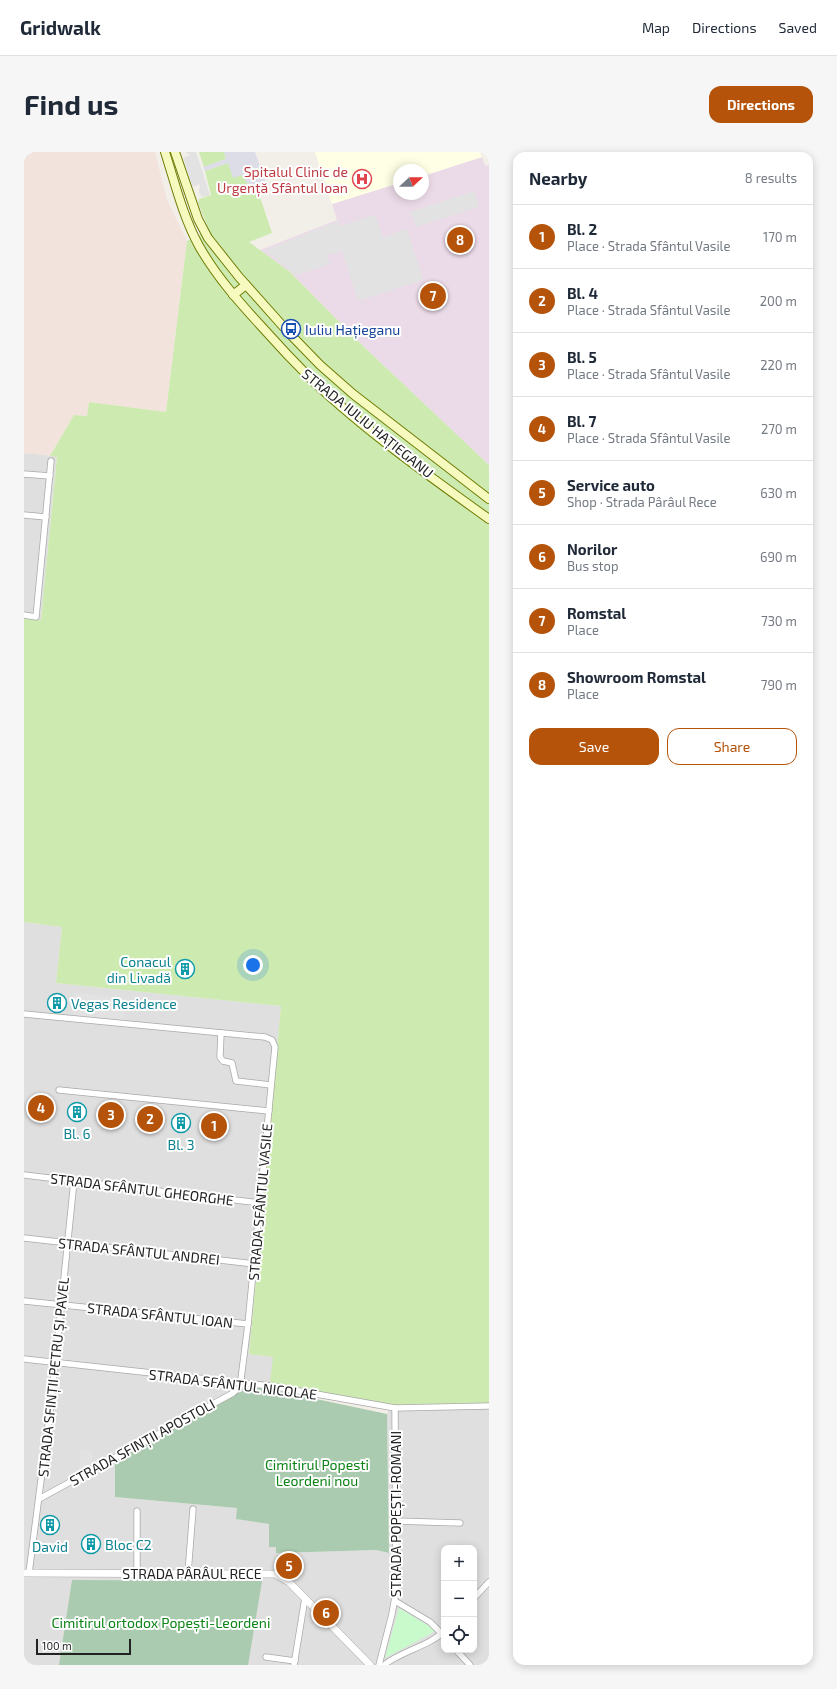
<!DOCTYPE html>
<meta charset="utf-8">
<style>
body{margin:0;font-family:"Exo 2",sans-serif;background:#f6f6f7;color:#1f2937}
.controls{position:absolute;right:12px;bottom:12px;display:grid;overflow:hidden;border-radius:8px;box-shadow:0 2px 10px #0003}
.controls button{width:36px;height:36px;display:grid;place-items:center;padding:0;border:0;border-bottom:1px solid #e0e1e3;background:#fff;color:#1f2937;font:20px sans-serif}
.compass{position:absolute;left:369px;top:12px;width:36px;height:36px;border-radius:50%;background:#fff;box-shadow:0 2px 10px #0003;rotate:68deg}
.scale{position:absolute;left:12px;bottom:10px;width:95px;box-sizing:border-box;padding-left:4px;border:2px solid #222;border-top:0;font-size:11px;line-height:14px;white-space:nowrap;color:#222;-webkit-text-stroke:3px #fff;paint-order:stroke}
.you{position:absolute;left:229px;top:813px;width:14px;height:14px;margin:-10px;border:3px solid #fff;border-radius:50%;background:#1a73e8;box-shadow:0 0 0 6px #1a73e833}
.badge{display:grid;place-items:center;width:26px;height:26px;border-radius:50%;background:#b45309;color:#fff;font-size:13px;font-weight:700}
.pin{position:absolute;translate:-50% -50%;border:2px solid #fff;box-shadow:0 1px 4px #0006}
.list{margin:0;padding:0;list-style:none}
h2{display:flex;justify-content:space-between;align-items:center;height:52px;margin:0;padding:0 16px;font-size:17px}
h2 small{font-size:13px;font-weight:400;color:#747a83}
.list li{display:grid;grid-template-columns:26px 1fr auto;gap:12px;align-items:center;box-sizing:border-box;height:64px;padding:0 16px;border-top:1px solid #e0e1e3}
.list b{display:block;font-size:15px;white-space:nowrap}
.list p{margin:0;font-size:13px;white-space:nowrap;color:#747a83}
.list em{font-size:13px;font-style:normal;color:#747a83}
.actions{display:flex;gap:8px;padding:12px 16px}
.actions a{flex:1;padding:9px 0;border:1px solid #b45309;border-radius:12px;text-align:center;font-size:14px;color:#b45309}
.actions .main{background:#b45309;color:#fff}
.icon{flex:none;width:22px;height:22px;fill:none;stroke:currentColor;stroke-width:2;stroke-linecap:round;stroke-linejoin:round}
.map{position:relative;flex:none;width:465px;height:1513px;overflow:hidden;border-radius:12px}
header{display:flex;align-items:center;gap:24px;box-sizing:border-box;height:56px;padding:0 20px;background:#fff;border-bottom:1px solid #e0e1e3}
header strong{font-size:19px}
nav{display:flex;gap:22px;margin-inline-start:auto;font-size:14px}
.intro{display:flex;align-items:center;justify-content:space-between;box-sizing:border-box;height:96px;padding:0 24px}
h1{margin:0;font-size:28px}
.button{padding:10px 18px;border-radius:12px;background:#b45309;color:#fff;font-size:14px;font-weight:700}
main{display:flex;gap:24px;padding:0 24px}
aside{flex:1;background:#fff;border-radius:12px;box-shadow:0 2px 10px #0003}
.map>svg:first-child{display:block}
</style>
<header>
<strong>Gridwalk</strong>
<nav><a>Map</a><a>Directions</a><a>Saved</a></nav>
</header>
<div class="intro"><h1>Find us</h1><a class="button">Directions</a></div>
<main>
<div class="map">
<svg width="465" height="1513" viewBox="0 0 465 1513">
<rect width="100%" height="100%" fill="#f2efe9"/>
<g fill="#e0dfdf" fill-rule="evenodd">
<path d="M0,301l33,3 -16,165 -17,-2z"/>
<path d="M0,770l38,5 -6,56 225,23 -32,348 25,3 -5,32 -20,-2 -134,110 122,11v11l32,5v22l8,1 -1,6 100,-3 13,3 -2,-139 4,-9 98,-2v262h-465zM420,1396h30v102h-30z"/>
</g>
<path fill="#ebdbe8" d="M458,5l3,9 4,-1v300l-127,-120 -73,-74 -29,-21 77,-30 -5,-16 67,-21v11h24v-18z"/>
<path fill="#ffffe5" d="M291,0h165l2,5 -59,19v-6h-24v13l-67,21z"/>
<path fill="#f3e3dd" d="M0,0h131l12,48 20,41 -21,171 -77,-10 -2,14 -13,-1 -24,41 -26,-3z"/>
<g fill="#cdebb0">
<path d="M175,0h25l2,7 -22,8z"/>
<path d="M204,11c12,9 20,15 25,30l5,-2 14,42 -23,9 40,29 73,74 127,120v938l-98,2 -121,-22 3,-26 -24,-3 32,-348 -225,-23 6,-56 -38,-5v-303l17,1 16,-163 -7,-1 24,-41 13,1 2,-14 77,10 21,-171 22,-11 -11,-27 1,-4 12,-4 -6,-24z"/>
</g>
<g fill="#aacbaf">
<path d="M225,1235l20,2 118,25 2,139 -13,-3 -100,3v-6h-7v-23l-33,-5 1,-11 -122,-11v-36z"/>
<path d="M48,1428l190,1 -14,84h-189z"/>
</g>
<path fill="#c8facc" d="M375,1456l35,21v3l-49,26z"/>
<g fill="#e2e2e2">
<path d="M161,0h11l14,43 -8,2 -3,-5 1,-8 -7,3 -10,-29 7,-3z"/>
<path d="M450,39l5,16 -63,20 -6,-15z"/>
<path d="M351,63l8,22 24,-8 16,51 -65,21 -16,-50 -15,4 3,9 -35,12 -7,-8 -23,-18 73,-29 2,5z"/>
<path d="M51,841l52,5 -3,26 -52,-5z"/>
<path d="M57,1297l12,1 -2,17 -12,4z"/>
</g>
<path fill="#dddde8" d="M200,0h31l13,36 -15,5 -3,-10 -3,1 -4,-9 -10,3 -5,-15 -23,8 -2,-4 23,-8z"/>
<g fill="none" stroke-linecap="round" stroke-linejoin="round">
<defs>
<g id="minor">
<path d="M0,322l26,2"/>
<path d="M0,363l22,2"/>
<path d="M0,463l12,2 15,-156"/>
<path d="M0,862l241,23 7,3 3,7 -27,277 -8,63 -7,6 -194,106"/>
<path d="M197,881l-1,24 3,4 9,2 4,18 35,4"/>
<path d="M35,938l210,21"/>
<path d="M0,1023l236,28"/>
<path d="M0,1086l231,26"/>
<path d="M0,1149l224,23"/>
<path d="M0,1207l247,27 124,22 94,-2"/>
<path d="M371,1369l65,2"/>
<path d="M5,1421l23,-178 22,-214"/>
<path d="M113,1421v-62"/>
<path d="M164,1421l5,-64"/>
<path d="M450,1446l15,-16"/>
<path d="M371,1449l35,21 13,13"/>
<path d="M432,1498l14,15"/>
<path d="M242,1505l29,4"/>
<path d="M270,1513l11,-67"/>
<path d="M355,1513l13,-51 4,-23 -1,-183"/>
<path d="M360,1513c17,-14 46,-19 60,-34"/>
</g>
<path id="tertiary" d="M0,1421l251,1 14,8 81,83"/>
<g id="secondary">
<path d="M141,0c10,31 18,65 34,94 17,30 40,56 63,81 16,18 33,36 50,53 54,51 117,96 177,139"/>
<path d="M151,0l23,67 10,19 31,39 49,55 32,33 33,29 136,105"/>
<path d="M209,143l13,-10"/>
</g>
</defs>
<use href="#minor" stroke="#a9a9a9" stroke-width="7"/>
<use href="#tertiary" stroke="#a9a9a9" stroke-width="8"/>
<use href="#secondary" stroke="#707d05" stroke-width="10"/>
<use href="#minor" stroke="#fff" stroke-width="5.5"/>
<use href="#tertiary" stroke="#fff" stroke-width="7"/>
<use href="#secondary" stroke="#f7fabf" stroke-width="8"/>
</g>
<defs>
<symbol id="hospital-ring" viewBox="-11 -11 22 22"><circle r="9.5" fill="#fff" stroke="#e0444e" stroke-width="1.5"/><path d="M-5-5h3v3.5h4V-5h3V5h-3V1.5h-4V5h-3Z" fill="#e0444e"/></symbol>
<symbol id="bus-ring" viewBox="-11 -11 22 22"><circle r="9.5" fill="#fff" stroke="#1a4fb4" stroke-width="1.5"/><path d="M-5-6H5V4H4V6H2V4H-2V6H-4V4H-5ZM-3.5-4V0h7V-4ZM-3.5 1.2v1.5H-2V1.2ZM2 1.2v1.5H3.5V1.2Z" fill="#1a4fb4"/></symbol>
<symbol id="building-ring" viewBox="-11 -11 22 22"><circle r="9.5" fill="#fff" stroke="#0f9aa8" stroke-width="1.5"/><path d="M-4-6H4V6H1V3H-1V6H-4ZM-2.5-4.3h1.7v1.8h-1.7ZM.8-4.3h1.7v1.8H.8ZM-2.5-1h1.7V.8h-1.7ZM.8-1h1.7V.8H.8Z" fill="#0f9aa8"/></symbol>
</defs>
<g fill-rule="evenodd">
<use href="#hospital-ring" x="327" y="16" width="22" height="22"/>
<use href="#bus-ring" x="256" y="166" width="22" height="22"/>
<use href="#building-ring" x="150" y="806" width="22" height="22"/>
<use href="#building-ring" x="22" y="840" width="22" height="22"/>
<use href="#building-ring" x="42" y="949" width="22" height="22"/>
<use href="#building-ring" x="146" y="960" width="22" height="22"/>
<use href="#building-ring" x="15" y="1362" width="22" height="22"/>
<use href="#building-ring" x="56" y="1381" width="22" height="22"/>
</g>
<g text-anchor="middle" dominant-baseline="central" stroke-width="4" stroke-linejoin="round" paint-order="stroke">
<g font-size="14" fill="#be3a42" stroke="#fff" text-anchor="end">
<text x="324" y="19">Spitalul Clinic de<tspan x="324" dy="16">Urgență Sfântul Ioan</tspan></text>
</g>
<g font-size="14" fill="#164399" stroke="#fff" text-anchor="start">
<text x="281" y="177">Iuliu Hațieganu</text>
</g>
<g font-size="14" fill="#222" stroke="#fff">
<text transform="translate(344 271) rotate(39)">STRADA IULIU HAȚIEGANU</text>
<text transform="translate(118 1037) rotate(7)">STRADA SFÂNTUL GHEORGHE</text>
<text transform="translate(236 1050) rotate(-85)">STRADA SFÂNTUL VASILE</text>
<text transform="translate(115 1099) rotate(6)">STRADA SFÂNTUL ANDREI</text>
<text transform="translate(136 1163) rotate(6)">STRADA SFÂNTUL IOAN</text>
<text transform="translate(29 1225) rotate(-84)">STRADA SFINȚII PETRU ȘI PAVEL</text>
<text transform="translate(209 1232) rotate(7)">STRADA SFÂNTUL NICOLAE</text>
<text transform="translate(118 1290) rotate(-29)">STRADA SFINȚII APOSTOLI</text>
<text transform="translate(371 1362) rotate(-90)">STRADA POPEȘTI-ROMANI</text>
<text x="168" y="1421">STRADA PÂRÂUL RECE</text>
</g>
<g font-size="14" fill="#0d838f" stroke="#fff">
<text x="147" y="809" text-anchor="end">Conacul<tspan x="147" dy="16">din Livadă</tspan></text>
<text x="47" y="851" text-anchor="start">Vegas Residence</text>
<text x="53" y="981">Bl. 6</text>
<text x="157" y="992">Bl. 3</text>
<text x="81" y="1392" text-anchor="start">Bloc C2</text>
<text x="26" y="1394">David</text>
</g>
<g font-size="14" fill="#0c8416" stroke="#fff">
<text x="293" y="1312">Cimitirul Popesti<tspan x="293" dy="16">Leordeni nou</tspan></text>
<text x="137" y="1470">Cimitirul ortodox Popești-Leordeni</text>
</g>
</g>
</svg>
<div class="controls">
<button>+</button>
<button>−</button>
<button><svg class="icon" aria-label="locate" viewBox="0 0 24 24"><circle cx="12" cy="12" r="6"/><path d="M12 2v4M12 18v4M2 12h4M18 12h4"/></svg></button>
</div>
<svg class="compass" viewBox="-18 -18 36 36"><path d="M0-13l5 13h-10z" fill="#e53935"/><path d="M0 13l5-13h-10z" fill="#747a83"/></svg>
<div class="scale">100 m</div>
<div class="you"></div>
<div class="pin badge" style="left:190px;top:974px">1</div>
<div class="pin badge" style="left:126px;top:967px">2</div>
<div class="pin badge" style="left:87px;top:963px">3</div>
<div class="pin badge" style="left:17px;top:956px">4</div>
<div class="pin badge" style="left:265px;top:1414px">5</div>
<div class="pin badge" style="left:302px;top:1461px">6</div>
<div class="pin badge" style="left:409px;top:144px">7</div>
<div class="pin badge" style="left:436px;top:88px">8</div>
</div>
<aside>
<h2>Nearby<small>8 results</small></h2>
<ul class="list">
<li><span class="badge">1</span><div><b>Bl. 2</b><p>Place · Strada Sfântul Vasile</p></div><em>170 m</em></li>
<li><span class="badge">2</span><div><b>Bl. 4</b><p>Place · Strada Sfântul Vasile</p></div><em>200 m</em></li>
<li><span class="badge">3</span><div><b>Bl. 5</b><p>Place · Strada Sfântul Vasile</p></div><em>220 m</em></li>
<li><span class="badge">4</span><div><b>Bl. 7</b><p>Place · Strada Sfântul Vasile</p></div><em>270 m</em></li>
<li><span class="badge">5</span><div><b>Service auto</b><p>Shop · Strada Pârâul Rece</p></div><em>630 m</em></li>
<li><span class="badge">6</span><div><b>Norilor</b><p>Bus stop</p></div><em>690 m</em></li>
<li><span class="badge">7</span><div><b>Romstal</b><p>Place</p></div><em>730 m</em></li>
<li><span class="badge">8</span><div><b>Showroom Romstal</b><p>Place</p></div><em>790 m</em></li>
</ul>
<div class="actions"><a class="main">Save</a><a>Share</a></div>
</aside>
</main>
